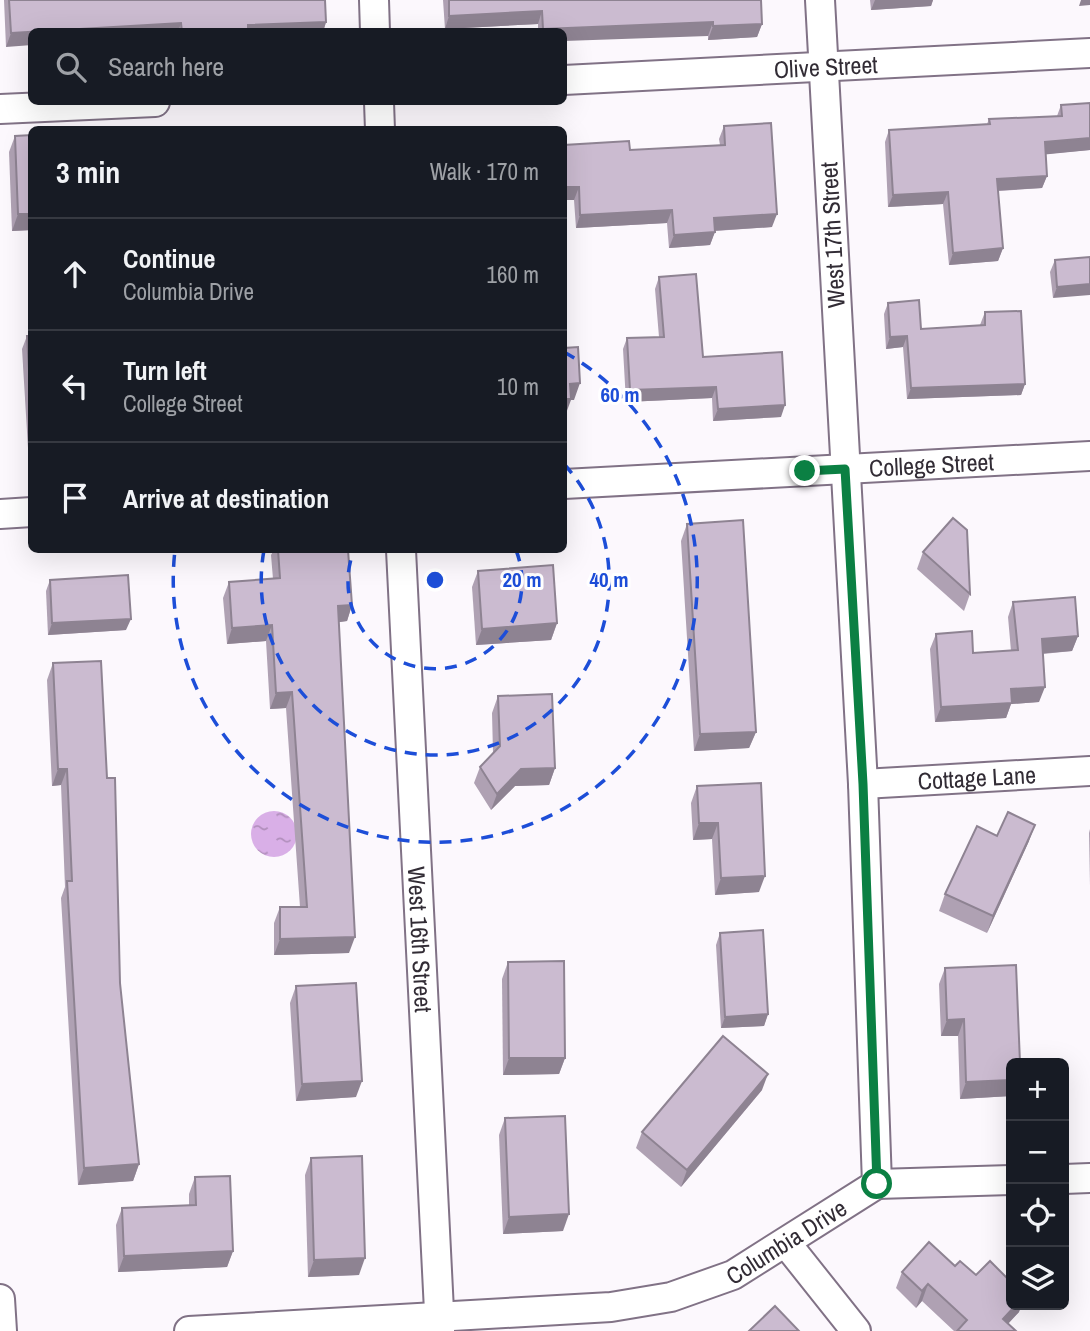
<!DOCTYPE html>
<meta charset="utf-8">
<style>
body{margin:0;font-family:"Archivo Narrow",sans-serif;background:#20242c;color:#f1f3f6}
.controls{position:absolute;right:21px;bottom:21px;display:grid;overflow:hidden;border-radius:10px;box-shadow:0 7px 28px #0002}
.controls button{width:63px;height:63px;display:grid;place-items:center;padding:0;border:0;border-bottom:2px solid #363941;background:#171b24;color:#f1f3f6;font:35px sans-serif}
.stop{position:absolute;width:21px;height:21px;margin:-16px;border:5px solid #0b8043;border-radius:50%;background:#fff}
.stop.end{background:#0b8043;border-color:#fff;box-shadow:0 2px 7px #0008}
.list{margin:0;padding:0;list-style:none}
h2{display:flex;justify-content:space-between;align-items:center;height:91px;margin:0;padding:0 28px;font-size:30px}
h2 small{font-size:23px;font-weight:400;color:#9ea1a6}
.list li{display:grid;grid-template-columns:46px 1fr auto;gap:21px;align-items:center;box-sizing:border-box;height:112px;padding:0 28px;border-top:2px solid #363941}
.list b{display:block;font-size:26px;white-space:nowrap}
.list p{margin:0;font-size:23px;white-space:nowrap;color:#9ea1a6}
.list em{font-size:23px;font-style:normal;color:#9ea1a6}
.icon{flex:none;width:38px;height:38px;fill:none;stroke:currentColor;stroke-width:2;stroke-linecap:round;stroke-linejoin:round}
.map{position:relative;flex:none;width:1090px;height:1331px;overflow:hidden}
.search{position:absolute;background:#171b24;box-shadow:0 7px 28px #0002;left:28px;top:28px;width:539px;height:77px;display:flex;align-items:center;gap:18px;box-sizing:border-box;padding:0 24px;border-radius:10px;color:#9ea1a6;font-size:26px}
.panel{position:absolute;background:#171b24;box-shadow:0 7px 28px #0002;left:28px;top:126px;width:539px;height:427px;border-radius:10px}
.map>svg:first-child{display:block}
</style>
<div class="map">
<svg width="1090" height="1331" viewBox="0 0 1090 1331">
<defs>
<pattern id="water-ripples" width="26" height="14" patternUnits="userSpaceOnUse" patternTransform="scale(1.75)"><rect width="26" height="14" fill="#d9afe7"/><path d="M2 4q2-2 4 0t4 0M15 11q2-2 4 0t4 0" fill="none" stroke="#b18fbc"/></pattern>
</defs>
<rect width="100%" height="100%" fill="#fcf8fd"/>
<circle fill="url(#water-ripples)" cx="274" cy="834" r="23"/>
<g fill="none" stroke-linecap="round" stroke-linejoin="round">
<defs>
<g id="minor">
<path d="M374,0l1,32"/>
<path id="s1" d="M564,80l526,-27"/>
<path d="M379,102l1,28"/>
<path d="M0,109l155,-7"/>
<path id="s2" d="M564,484l526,-28"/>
<path d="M0,514l32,-2"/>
<path id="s3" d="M401,550l39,781"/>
<path id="s4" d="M863,784l227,-13"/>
<path d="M1064,1179l26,-1"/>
<path d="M877,1184l134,-4"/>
<path d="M786,1243l70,88"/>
<path d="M0,1299l2,32"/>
<path id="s5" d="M189,1331l422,-24 60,-10 62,-22 144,-91 -14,-400 -43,-784"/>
</g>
</defs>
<use href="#minor" stroke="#817286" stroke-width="32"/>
<use href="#minor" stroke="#fff" stroke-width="28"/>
</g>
<g fill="#afa1b3">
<path d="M4,0h321l1,22 -3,10h-291l-26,15z"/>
<path d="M443,0h318l1,24 -5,13 -49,3v-4l-170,-4v-8l-93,5z"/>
<path d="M870,0h63l-2,6 -60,4z"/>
<path d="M1090,103v47l-45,4 2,22 -5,12 -44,3 5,57 -5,13 -49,4 -6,-61 -55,3 -3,-65 4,-12 98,-6 2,-5 68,-3 4,-11z"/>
<path d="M724,126l48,101 -57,4 -5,14 -41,3 -2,-25 -91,5 -2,-28 -10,-55 66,5 90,-5 -1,-6z"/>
<path d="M32,135v95l-20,1 -3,-79 6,-16z"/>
<path d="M1090,257l-37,41 -3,-26 5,-12z"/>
<path d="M659,277l44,80 78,60 -68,4 -1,-23 -86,4 -3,-53 4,-11 32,-1 -4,-48z"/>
<path d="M888,303l33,26 59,-4 5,-13 40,72 -4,11 -114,4 -4,-52 -17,2 -2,-35z"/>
<path d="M27,336h5v112h-4l-6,-99z"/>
<path d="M687,524l69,208 -7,16 -55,3 -13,-210z"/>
<path d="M274,550h74l4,55 -5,16 -8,1 10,331 -75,2v-32l6,-16h20l-14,-199 -16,1 -4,-68 -39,3 -4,-46 6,-16 44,-3 -2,-24z"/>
<path d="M923,552l47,42 -6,17 -47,-42z"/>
<path d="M478,571l79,52 -6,17 -75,5 -4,-58z"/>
<path d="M50,580l76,50 -78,5 -2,-44z"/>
<path d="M1013,602l65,34 -6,15 -29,3 -4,48 -28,2 -5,14 -71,4 -5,-73 6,-15 37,19 38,-2 -3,-34z"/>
<path d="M53,663l54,115 13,205 19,181 -6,17 -55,4 -17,-287 4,-11 -4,-102 -9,1 -5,-106z"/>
<path d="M498,696l57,72 -6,17 -34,1 -24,24 -17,-27 6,-16 13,-14 -1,-40z"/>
<path d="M697,786l62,106 -44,3 -3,-56 -19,1 -2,-37z"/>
<path d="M1090,829v57l-1,-53z"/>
<path d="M997,836l32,5 -42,92 -48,-22 6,-17z"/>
<path d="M720,933l48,81 -4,12 -43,2 -5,-83z"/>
<path d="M508,962l57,96 -6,16 -56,1 -1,-96z"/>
<path d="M945,968l66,95v33l-51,3 -2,-63h-17l-2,-52z"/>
<path d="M296,986l60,111 -60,4 -6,-98z"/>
<path d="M762,1090l-81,97 -45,-39 6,-16z"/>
<path d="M505,1118l58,113 -60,3 -4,-99z"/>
<path d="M311,1158l48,117 -51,2 -3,-102z"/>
<path d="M195,1177l38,74 -6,16 -109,5 -2,-47 6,-17 67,-3v-11z"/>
<path d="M955,1266l21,9 43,37 -11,12 8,7h-62l-32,-30 -6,7 -20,-20 6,-16z"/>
</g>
<g fill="#8e8392">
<path d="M875,0h58l-2,6 -60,4z"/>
<path d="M1081,0h9v5l-11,1z"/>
<path d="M542,11l-4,13 -93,5 4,-13z"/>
<path d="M326,22l-3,10h-78l3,-7z"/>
<path d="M713,22l-5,14 -144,5v-9h-22l1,-3z"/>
<path d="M181,23l-3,9h-140z"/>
<path d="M762,24l-5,13 -49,3 5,-14z"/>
<path d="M32,32v13l-26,2 5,-14z"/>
<path d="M1090,138v12l-50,5 5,-13z"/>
<path d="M1047,176l-5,12 -50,3 5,-12z"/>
<path d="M564,187h15l-5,13h-10z"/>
<path d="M948,192l-5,12 -55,3 5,-12z"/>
<path d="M672,210l-5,13 -91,5 4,-13z"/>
<path d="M18,214h14v16l-20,1z"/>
<path d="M777,214l-5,13 -62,4 4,-13z"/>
<path d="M715,232l-5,13 -41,3 5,-13z"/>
<path d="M1003,248l-5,13 -49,4 4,-12z"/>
<path d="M1090,284v11l-37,3 4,-11z"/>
<path d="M907,336l-4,11 -17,2 4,-12z"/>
<path d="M580,383l-6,17h-3l-6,16h-1v-17l6,-15z"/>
<path d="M1025,384l-4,11 -114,4 4,-11z"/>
<path d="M716,387l-4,11 -86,4 4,-12z"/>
<path d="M785,405l-4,12 -68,4 5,-12z"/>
<path d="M32,437v11h-4z"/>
<path d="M352,605l-5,16 -14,2 5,-17z"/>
<path d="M131,619l-5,11 -78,5 4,-12z"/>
<path d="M557,623l-6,17 -75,5 6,-16z"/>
<path d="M272,625l-6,16 -39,3 5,-16z"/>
<path d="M1078,636l-6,15 -36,3 6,-15z"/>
<path d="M1045,687l-6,15 -28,2 -5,14 -71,4 6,-15 70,-18z"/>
<path d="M292,692l-6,16 -16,1 6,-16z"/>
<path d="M756,732l-7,16 -55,3 6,-17z"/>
<path d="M555,768l-6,17 -34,1 -24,24 6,-16 24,-25z"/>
<path d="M58,769h9l-6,16 -9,1z"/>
<path d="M699,823h19l-6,16 -19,1z"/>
<path d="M1035,825l-6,16 -42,92 6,-17z"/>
<path d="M765,876l-6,16 -44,3 6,-17z"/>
<path d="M355,937l-6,16 -75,2 6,-16z"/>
<path d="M768,1014l-4,12 -43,2 4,-11z"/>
<path d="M964,1019l-6,17h-17l6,-16z"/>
<path d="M509,1058h56l-6,16 -56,1z"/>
<path d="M768,1074l-6,16 -81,97 6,-17z"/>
<path d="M1011,1080v16l-51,3 6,-17z"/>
<path d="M362,1081l-6,16 -60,4 6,-17z"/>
<path d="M139,1164l-6,17 -55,4 6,-17z"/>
<path d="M569,1214l-6,17 -60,3 6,-17z"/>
<path d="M233,1251l-6,16 -109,5 6,-16z"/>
<path d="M365,1258l-6,17 -51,2 6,-17z"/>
<path d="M928,1284l-6,17 -6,7 6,-17z"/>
<path d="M1016,1305h6l-3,7 -18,19 2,-12z"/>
</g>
<g fill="#cbbbd0" stroke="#8e8392" stroke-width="2">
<path d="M9,0h316l1,22 -78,3v7h-66l-1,-9 -170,10z"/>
<path d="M449,0h312l1,24 -49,2v-4l-170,7 -1,-18 -93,5z"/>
<path d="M1090,103v35l-45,4 2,34 -50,3 6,69 -50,5 -5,-61 -55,3 -4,-65 101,-6 -1,-5 73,-3 -1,-11z"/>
<path d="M771,123l6,91 -63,4 1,14 -41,3 -2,-25 -92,5 -1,-28h-15v-42l65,-4 1,9 95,-5 -1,-19z"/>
<path d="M561,128v2h-48v-1z"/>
<path d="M32,135v79h-14l-3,-78z"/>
<path d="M1090,257v27l-33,3 -2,-27z"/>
<path d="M696,274l7,83 79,-5 3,53 -67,4 -2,-22 -86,3 -3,-52 37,-1 -5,-60z"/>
<path d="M919,300l2,29 64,-4v-13l36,-1 4,73 -114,4 -4,-52 -17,1 -2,-34z"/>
<path d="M27,336h5v85z"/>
<path d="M578,347l2,36 -10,1 1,15h-7v-51z"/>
<path d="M953,518l14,12 3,64 -47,-42z"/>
<path d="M743,520l13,212 -56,2 -13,-210z"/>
<path d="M278,550h70l4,55 -14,1 17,331 -75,2v-32h27l-15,-215 -16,1 -4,-68 -40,3 -3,-46 51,-4z"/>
<path d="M553,565l4,58 -75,6 -4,-58z"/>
<path d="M128,575l3,44 -79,4 -2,-43z"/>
<path d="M1075,597l3,39 -36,3 3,48 -34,2 1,14 -71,4 -5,-73 36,-3 1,22 45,-3 -5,-48z"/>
<path d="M101,661l6,117h8l5,205 19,181 -55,4 -17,-287h5l-5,-112h-9l-5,-106z"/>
<path d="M552,694l3,74 -34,1 -24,25 -17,-27 20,-21 -2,-50z"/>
<path d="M761,783l4,93 -44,2 -3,-55h-19l-2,-37z"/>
<path d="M1008,812l27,13 -42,91 -48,-22 32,-68 20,10z"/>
<path d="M763,930l5,84 -43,3 -5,-84z"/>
<path d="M564,961l1,97h-56l-1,-96z"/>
<path d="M1016,965l4,98h-9v17l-45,2 -2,-63 -17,1 -2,-52z"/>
<path d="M356,983l6,98 -60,3 -6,-98z"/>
<path d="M723,1036l45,38 -81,96 -45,-38z"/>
<path d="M565,1116l4,98 -60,3 -4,-99z"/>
<path d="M362,1156l3,102 -51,2 -3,-102z"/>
<path d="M230,1176l3,75 -109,5 -2,-48 74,-3 -1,-28z"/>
<path d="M929,1242l26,24 5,-5 16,14 14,-14 21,21v23h5l-13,14 13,12h-59l10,-11 -39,-36 -6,7 -20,-19z"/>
<path d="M775,1306l24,25h-50z"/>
</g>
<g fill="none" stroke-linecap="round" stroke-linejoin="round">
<path stroke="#0b8043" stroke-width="9" d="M805,471l40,-2 18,315 14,400"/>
</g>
<g fill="none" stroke="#1d4ed8" stroke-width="3.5" stroke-dasharray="12 9">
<path d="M516 550A87 87 0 1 1 354 550"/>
<path d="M564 464A174 174 0 1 1 264 550"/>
<path d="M564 352A262 262 0 1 1 175 550"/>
</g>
<g text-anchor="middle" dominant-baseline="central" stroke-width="6" stroke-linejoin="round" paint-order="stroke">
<g font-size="24" fill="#322c35" stroke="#fff">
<text stroke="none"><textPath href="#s1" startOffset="262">Olive Street</textPath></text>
<text transform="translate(832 235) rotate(-93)">West 17th Street</text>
<text stroke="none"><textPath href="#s2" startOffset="368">College Street</textPath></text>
<text stroke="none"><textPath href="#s4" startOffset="114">Cottage Lane</textPath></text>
<text stroke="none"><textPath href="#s3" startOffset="390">West 16th Street</textPath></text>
<text stroke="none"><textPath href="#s5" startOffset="612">Columbia Drive</textPath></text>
</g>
</g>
<circle cx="435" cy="580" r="10" fill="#1d4ed8" stroke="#fff" stroke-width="3.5"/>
<g font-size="21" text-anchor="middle" font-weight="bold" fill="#1d4ed8" stroke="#fff" stroke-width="6" stroke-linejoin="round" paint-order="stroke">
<text x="620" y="402">60 m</text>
<text x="522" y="587">20 m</text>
<text x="609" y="587">40 m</text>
</g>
</svg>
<div class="controls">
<button>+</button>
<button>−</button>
<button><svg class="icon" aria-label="locate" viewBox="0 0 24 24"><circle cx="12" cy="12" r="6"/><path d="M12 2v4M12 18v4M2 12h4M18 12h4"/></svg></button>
<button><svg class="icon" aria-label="layers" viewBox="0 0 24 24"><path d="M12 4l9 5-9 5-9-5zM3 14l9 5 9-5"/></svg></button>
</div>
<div class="stop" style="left:877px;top:1184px"></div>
<div class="stop end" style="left:805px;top:471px"></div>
<div class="search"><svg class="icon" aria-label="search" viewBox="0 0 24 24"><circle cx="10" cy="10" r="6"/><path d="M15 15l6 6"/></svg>Search here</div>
<section class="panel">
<h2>3 min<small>Walk · 170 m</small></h2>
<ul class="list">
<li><svg class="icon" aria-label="ahead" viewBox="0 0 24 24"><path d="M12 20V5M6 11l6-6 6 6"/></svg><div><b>Continue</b><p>Columbia Drive</p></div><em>160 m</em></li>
<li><svg class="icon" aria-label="left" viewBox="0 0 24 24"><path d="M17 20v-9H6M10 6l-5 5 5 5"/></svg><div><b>Turn left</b><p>College Street</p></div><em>10 m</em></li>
<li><svg class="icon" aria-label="arrive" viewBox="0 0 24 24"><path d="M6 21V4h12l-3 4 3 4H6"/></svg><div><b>Arrive at destination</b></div></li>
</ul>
</section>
</div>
